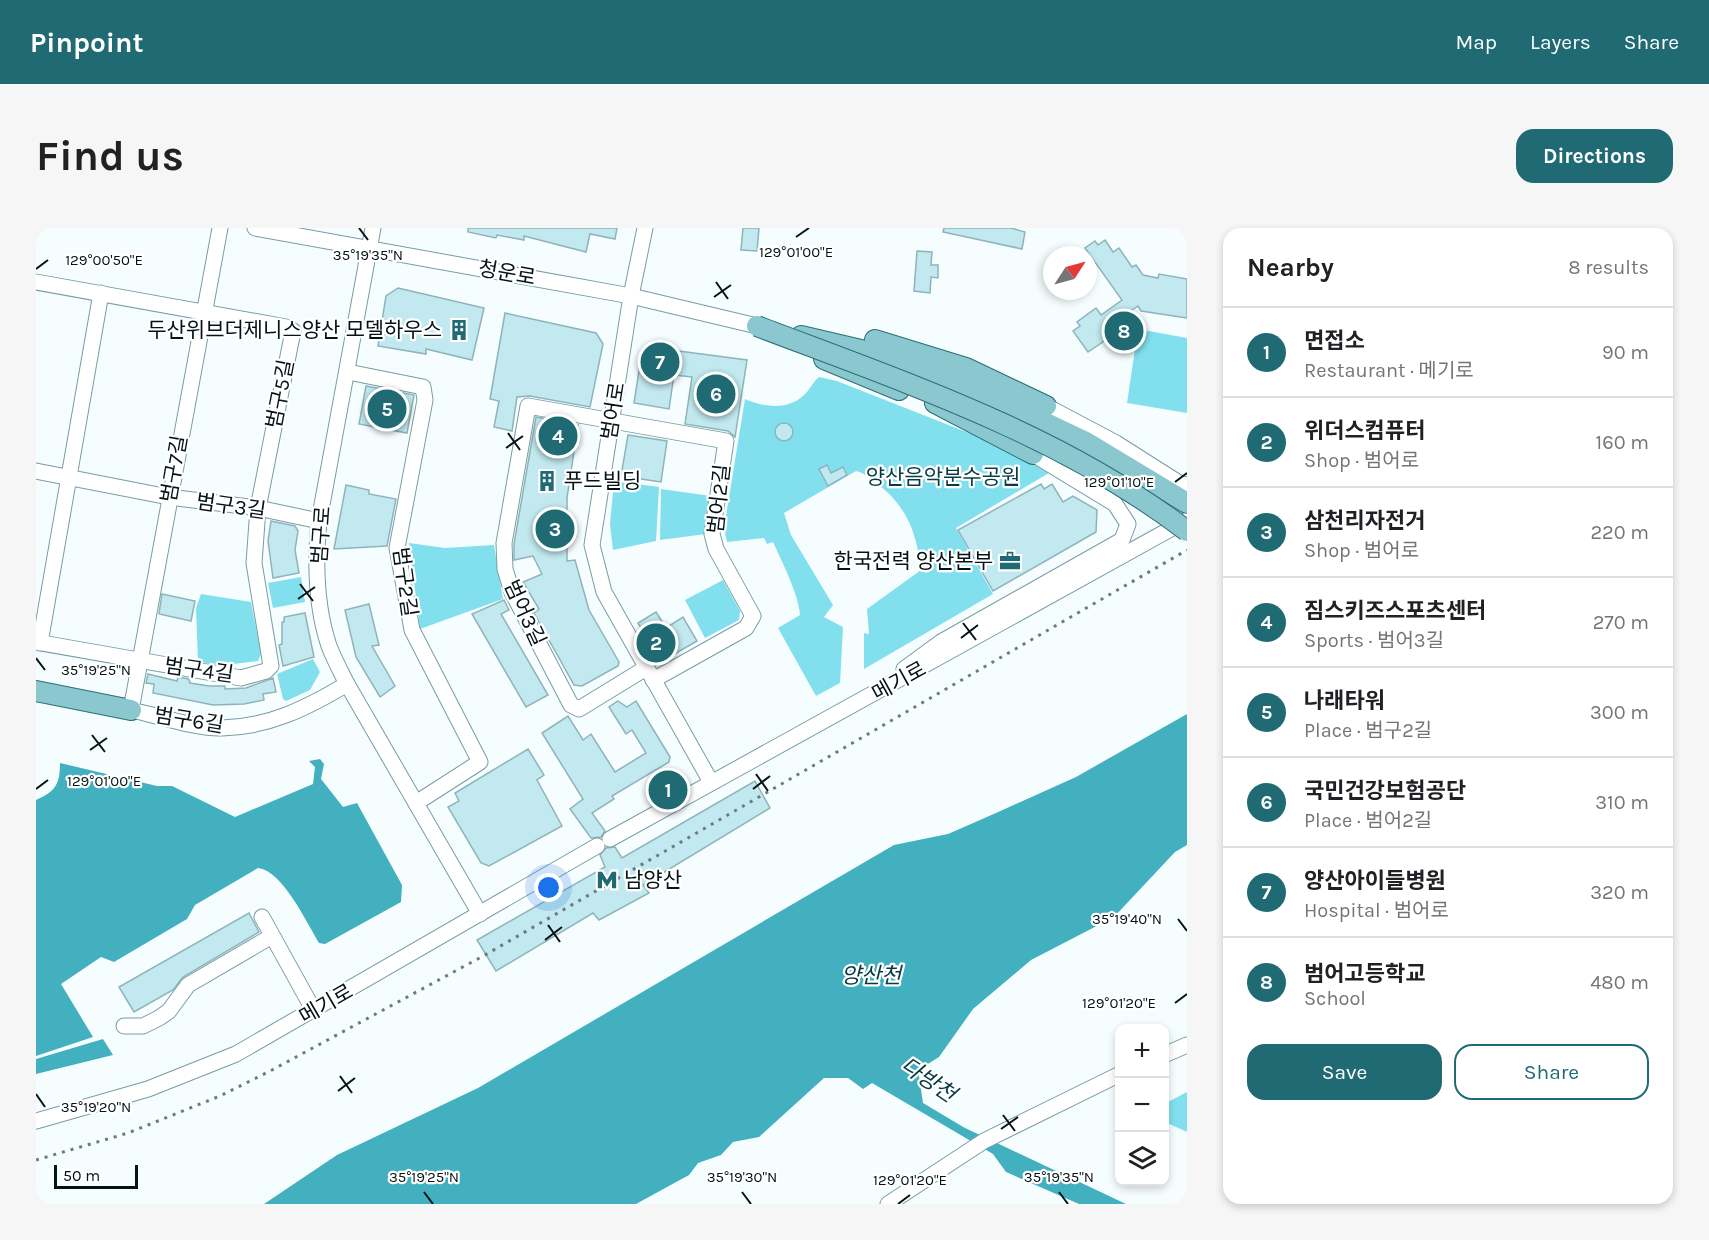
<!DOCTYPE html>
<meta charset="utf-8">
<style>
body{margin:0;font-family:Karla,"Noto Sans KR",sans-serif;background:#f6f6f6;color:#202124}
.controls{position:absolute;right:18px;bottom:18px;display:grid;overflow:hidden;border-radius:12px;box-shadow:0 3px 9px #0003}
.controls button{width:54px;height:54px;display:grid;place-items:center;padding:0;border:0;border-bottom:2px solid #e0e0e0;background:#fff;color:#202124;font:30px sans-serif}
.compass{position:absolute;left:1007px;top:18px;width:54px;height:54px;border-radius:50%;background:#fff;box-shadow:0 3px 9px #0003;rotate:54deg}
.scale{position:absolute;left:18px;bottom:15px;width:84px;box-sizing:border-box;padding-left:6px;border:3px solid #051315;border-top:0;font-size:16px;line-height:21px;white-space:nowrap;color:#051315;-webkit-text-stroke:4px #fff;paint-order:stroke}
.you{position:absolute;left:513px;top:660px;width:21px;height:21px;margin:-15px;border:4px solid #fff;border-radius:50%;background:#1a73e8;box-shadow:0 0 0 9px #1a73e833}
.badge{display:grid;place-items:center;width:39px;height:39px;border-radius:50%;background:#206a74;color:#fff;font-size:20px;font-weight:700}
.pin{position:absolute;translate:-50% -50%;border:3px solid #fff;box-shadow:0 2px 6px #0006}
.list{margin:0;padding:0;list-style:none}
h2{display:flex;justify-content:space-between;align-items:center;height:78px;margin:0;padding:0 24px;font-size:26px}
h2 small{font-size:20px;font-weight:400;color:#757577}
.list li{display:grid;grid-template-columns:39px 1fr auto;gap:18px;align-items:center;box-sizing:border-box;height:90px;padding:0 24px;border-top:2px solid #e0e0e0}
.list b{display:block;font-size:22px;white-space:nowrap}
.list p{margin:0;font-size:20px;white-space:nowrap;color:#757577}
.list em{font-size:20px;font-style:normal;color:#757577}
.actions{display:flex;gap:12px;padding:18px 24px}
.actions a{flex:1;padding:14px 0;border:2px solid #206a74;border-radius:18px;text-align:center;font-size:21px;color:#206a74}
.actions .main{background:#206a74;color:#fff}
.icon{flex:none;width:33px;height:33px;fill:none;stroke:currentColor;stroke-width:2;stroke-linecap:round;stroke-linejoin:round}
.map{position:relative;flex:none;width:1151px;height:976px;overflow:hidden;border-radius:18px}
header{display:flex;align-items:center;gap:36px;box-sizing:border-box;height:84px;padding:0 30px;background:#206a74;color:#fff}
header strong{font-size:28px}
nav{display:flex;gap:33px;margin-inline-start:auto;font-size:21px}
.intro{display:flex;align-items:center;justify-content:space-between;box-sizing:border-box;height:144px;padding:0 36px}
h1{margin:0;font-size:42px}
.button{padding:15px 27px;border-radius:18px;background:#206a74;color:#fff;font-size:21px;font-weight:700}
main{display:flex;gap:36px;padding:0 36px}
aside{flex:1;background:#fff;border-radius:18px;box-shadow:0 3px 9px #0003}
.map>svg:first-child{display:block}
</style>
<header>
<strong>Pinpoint</strong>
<nav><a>Map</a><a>Layers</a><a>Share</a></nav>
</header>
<div class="intro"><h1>Find us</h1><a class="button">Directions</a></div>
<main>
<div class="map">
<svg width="1151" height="976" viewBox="0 0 1151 976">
<rect width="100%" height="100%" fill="#f6fdff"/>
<g fill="#82e0ee">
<path d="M1102,101l49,9v75l-60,-10z"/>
<path d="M783,149l18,4 175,69 37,23 -93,55 37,66 -129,75v-36l5,1 -2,-25 54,-39c-4,-35 -13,-62 -42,-85 -7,-5 -14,-12 -23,-14l-72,42 7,22 42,70 -9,12 19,10 -3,56 -24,13 -38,-68 22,-13c-1,-20 -18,-53 -27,-73l-6,2 -3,-6 -37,4 -3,-14 21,-129c21,9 45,12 62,-7 4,-5 7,-11 12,-15z"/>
<path d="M578,253l45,6 -3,54 -43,9 -3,-26z"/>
<path d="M625,261l50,7 -5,38 -46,6z"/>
<path d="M373,315l36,5 49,-3 9,54 -83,30z"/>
<path d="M265,349l4,25 -32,6 -5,-25z"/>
<path d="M687,352l17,31 -1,9 -34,18 -20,-38z"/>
<path d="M165,366l50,8 10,52 -3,7 -40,5 -20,-5 -2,-53z"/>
<path d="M277,431l7,13 -10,18 -24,11 -3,-2 -6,-25z"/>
<path d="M1151,864v40l-22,-10 -1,-18z"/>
</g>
<g fill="#42b0be">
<path d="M1151,486v131l-12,7 -61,65 -83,43 -58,49 -34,48 -21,13 5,33 42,25 161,76h-47l-73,-32 -13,-18 -121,-71 -9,6 -15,-11h-24l-65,59 -26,5 -12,13 -23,8 -9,12 -53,29h-372l73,-49 141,-67 416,-243 54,-11 48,-21 80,-36z"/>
<path d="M284,531l4,5 -3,15 22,28 14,-4 45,82 -1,17 -76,42 -6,-1c-12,-20 -37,-73 -61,-75l-63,37 -8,14 -73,43 -13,-5 -40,27 32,53 -57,19v-256c20,-9 24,-16 24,-37l97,23h15l63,31 78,-33 2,-17 -6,-6z"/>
<path d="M67,811l10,16 -77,19v-15z"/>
</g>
<g fill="#c1e9ef" stroke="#8eb4ba" stroke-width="1.5">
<path d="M432,0h149l-2,11 -25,-5 -4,18 -62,-16v4l-27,-5 -1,3 -28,-6z"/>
<path d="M707,0h16l-2,23 -16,-1z"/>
<path d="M908,0h67l14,4 -3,17 -79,-17z"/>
<path d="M1069,12l8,12 6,-4 13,19 4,-2 7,10 15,3 1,-4 28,5v39l-46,-7 -3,-5 -19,13 6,8 -37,25 -15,-21 7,-5 -3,-4 19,-14 5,7 21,-15 -37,-52 10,-7 3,4z"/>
<path d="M881,23l15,1 -1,13h7v13l-7,-1 -1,16 -16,-2z"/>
<path d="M362,60l86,20 -12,52 -46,-11v5l-48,-8 8,-50z"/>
<path d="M469,85l91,20 7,11 -13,63 -60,-11 -13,1 -5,34 -18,-4 5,-26 -9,-2z"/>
<path d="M612,119l99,13 -12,77 -7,-6 -43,-7 7,-47 -18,-2 -5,34 -35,-6 8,-51z"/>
<path d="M330,158l48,9 -7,38 -48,-9z"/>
<path d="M500,189l42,8 -11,73v63l8,-1 14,50 30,52 -1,4 -36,20 -8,-1 -40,-72 5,-4 -16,-27 19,-8 -9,-18 -19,4v-16z"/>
<circle cx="748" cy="204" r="9"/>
<path d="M592,207l39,6 -6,41 -40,-6z"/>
<path d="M791,237l4,8 12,-6 4,8 -19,11 -9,-17z"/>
<path d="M1005,256l3,5 8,-5 11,18 10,-6 24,14 -1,22 -103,59 -35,-61z"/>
<path d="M310,257l23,5v4l27,5 -9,47 -53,3z"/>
<path d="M235,293l24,5 3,5 -3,19 4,23 -26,5 -5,-37z"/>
<path d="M126,366l33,7 -4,20 -32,-7z"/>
<path d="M468,372l5,10 -8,4 47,81 -22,12 -54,-93z"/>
<path d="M333,376l10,41 -7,1 23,40 -15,11 -24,-40 -11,-47z"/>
<path d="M620,384l10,16 17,-11 14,24 -31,18 -7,-1 -21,-35z"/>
<path d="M269,385l9,44 -31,9 -4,-21 3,-1v-22h2v-5z"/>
<path d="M112,446l29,7 1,-4 11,2 1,4 19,3h16v3l21,-1 27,-10 3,14 -13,2 1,6 -20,4 -31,1 -60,-12 1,-9 -8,-1z"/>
<path d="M582,473l9,6 9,-6 34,56 -1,5 -57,34 2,3 -22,14 13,18 -4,6 -10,1 -21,-29 13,-10 -41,-66 26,-17 15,24 8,-6 24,38 31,-19 -14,-23 -6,4 -17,-27z"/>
<path d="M492,521l16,26 -7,5 25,46 -73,40 -8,-3 -33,-56 11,-6 -4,-8z"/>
<path d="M719,553l15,27 -127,77 6,8 -50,27 -6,-7 -97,58 -19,-31 128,-73 -5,-12 6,-7 9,-1 7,11z"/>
<path d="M213,685l10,19 -76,45 -10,13 -39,22 -15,-25z"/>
</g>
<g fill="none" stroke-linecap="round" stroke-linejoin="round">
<defs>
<g id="minor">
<path d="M184,0l-89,482c25,5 66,19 91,18 47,-1 85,-20 125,-44"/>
<path d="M219,0l376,68 126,30"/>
<path d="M337,0l-54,293c-4,40 -3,86 10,125 5,13 12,26 18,38l133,230"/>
<path d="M609,0l-14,68 -39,249 12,47 107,190"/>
<path d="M0,54l250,45 7,4 -35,177 -4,55 17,103 -5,5 -25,7 -205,-36"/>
<path d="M312,144l75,15 2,13 -28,148 15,82 68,132 -64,41"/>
<path d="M1010,178l70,37 63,40 8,2"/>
<path d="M0,243l133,26 89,11 61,13"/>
<path d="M4,415l61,-350"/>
<path d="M610,440l-67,41 -8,-4 -59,-113 -7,-23 -1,-26 24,-137 198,35 -14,93 4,15 37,67 -7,12 -93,52"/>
<path d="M868,441l37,-27 181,-102 6,-16 -13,-20 -82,-50"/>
<path d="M574,611l575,-318"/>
<path d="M226,689l52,94"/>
<path d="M88,798h19l16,-8 10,-7 19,-26 84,-49"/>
<path d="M1128,827l23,-10"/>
<path d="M0,893l112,-32 88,-35 361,-208"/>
<path d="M852,976l96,-63 136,-67"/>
</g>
<g id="major">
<path d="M765,108l77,18 98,36 110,52 101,61"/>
<path d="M839,112l91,28 80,38"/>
<path d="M788,131l75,31"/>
<path d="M899,175l98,51"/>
<path d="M0,463l95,19"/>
</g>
</defs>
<use href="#minor" stroke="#779da3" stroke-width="17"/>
<use href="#major" stroke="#296f78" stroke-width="22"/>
<use href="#minor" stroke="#fff" stroke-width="15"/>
<use href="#major" stroke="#8ac7ce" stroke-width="20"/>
<path stroke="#6f7a7c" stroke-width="3" stroke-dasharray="3 6" stroke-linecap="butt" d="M0,932l92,-27 92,-37 52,-26 213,-115 702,-405"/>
<defs>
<path id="major-bridge" d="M721,98c147,56 303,108 430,205"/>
</defs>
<use href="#major-bridge" stroke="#296f78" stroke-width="22" stroke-linecap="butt"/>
<use href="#major-bridge" stroke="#8ac7ce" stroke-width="20"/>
</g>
<path fill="none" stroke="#051315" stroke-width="2" d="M323,0l9,12M760,9l13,-9M0,41l12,-9M680,54l12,17M678,69l17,-12M472,205l12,17M470,220l17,-12M1139,254l12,-9M264,356l13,17M262,371l17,-12M927,395l13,17M925,410l17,-13M0,430l9,12M56,507l13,17M54,522l17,-12M720,546l12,17M0,561l12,-9M717,561l17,-13M1142,691l9,12M512,697l12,17M509,712l17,-13M1139,775l12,-9M304,848l12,17M302,863l17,-13M0,866l9,13M967,887l12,16M965,901l17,-12M388,964l9,12M706,964l9,12M1023,964l9,12M862,976l12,-9"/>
<defs>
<symbol id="building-bare" viewBox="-9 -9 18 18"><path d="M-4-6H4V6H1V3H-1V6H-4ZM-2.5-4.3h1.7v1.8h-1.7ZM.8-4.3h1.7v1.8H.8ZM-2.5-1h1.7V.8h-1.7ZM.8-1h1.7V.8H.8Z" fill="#206a74" stroke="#fff" stroke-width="2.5" paint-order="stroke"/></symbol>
<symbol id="office-bare" viewBox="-9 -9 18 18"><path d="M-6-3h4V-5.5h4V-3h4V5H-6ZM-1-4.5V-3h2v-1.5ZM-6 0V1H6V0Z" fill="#206a74" stroke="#fff" stroke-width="2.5" paint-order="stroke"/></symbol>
<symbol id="metro-bare" viewBox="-9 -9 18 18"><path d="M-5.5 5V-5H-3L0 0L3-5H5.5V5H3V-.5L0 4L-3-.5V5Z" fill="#206a74" stroke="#fff" stroke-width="2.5" paint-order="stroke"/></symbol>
</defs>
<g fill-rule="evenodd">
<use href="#building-bare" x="408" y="87" width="30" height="30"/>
<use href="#building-bare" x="496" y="238" width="30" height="30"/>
<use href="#office-bare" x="959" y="318" width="30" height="30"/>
<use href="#metro-bare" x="556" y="637" width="30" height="30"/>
</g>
<g text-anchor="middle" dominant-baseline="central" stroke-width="4.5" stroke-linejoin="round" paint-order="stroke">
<g font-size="21" fill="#051315" stroke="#fff">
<text transform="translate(471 45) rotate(10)">청운로</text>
<text transform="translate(244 166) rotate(-79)">범구5길</text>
<text transform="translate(577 183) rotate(-81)">범어로</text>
<text transform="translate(138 241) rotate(-80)">범구7길</text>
<text transform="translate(683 271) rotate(-84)">범어2길</text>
<text transform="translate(195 278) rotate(8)">범구3길</text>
<text transform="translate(285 307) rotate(-86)">범구로</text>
<text transform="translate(369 354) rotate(82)">범구2길</text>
<text transform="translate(489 385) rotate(65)">범어3길</text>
<text transform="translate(163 442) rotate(8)">범구4길</text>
<text transform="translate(863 453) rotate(-29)">메기로</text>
<text transform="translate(153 492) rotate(9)">범구6길</text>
<text transform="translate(290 776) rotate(-30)">메기로</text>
</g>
<g font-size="21" fill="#051315" stroke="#fff" text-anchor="end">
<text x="406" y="102">두산위브더제니스양산 모델하우스</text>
<text x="528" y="253" text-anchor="start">푸드빌딩</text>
<text x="957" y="333">한국전력 양산본부</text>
<text x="588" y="652" text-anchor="start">남양산</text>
</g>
<g font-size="21" fill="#083c42" stroke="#fff">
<text x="907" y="249">양산음악분수공원</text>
</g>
<g font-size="22" font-style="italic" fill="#073b42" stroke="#fff">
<text x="835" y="748">양산천</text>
<text transform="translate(892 852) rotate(34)">다방천</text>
</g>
</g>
<g font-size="15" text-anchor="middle" fill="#051315" stroke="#fff" stroke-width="4.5" stroke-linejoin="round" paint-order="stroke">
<text x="760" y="29">129°01'00"E</text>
<text x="332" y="32">35°19'35"N</text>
<text x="68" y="37">129°00'50"E</text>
<text x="1083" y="259">129°01'10"E</text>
<text x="60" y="447">35°19'25"N</text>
<text x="68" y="558">129°01'00"E</text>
<text x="1091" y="696">35°19'40"N</text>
<text x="1083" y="780">129°01'20"E</text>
<text x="60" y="884">35°19'20"N</text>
<text x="388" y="954">35°19'25"N</text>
<text x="706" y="954">35°19'30"N</text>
<text x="1023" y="954">35°19'35"N</text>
<text x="874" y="957">129°01'20"E</text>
</g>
</svg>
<div class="controls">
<button>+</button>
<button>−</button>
<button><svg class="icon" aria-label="layers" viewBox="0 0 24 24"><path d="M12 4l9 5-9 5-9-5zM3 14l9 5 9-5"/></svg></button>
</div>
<svg class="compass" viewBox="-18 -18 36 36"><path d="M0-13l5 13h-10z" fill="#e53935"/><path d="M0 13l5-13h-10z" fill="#757577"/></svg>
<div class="scale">50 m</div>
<div class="you"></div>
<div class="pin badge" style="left:632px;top:562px">1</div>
<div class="pin badge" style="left:620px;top:415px">2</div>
<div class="pin badge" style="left:519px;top:301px">3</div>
<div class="pin badge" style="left:522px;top:208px">4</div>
<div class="pin badge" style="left:351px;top:181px">5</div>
<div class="pin badge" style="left:680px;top:166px">6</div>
<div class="pin badge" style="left:624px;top:134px">7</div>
<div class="pin badge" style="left:1088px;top:103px">8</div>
</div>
<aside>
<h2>Nearby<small>8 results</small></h2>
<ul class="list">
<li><span class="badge">1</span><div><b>면접소</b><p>Restaurant · 메기로</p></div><em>90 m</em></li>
<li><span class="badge">2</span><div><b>위더스컴퓨터</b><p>Shop · 범어로</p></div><em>160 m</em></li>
<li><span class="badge">3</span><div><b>삼천리자전거</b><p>Shop · 범어로</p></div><em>220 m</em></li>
<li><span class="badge">4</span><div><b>짐스키즈스포츠센터</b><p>Sports · 범어3길</p></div><em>270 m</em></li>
<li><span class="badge">5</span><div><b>나래타워</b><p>Place · 범구2길</p></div><em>300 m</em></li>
<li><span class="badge">6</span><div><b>국민건강보험공단</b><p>Place · 범어2길</p></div><em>310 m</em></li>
<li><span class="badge">7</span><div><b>양산아이들병원</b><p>Hospital · 범어로</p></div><em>320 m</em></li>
<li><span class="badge">8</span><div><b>범어고등학교</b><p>School</p></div><em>480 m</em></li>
</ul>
<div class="actions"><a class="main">Save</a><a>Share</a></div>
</aside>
</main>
